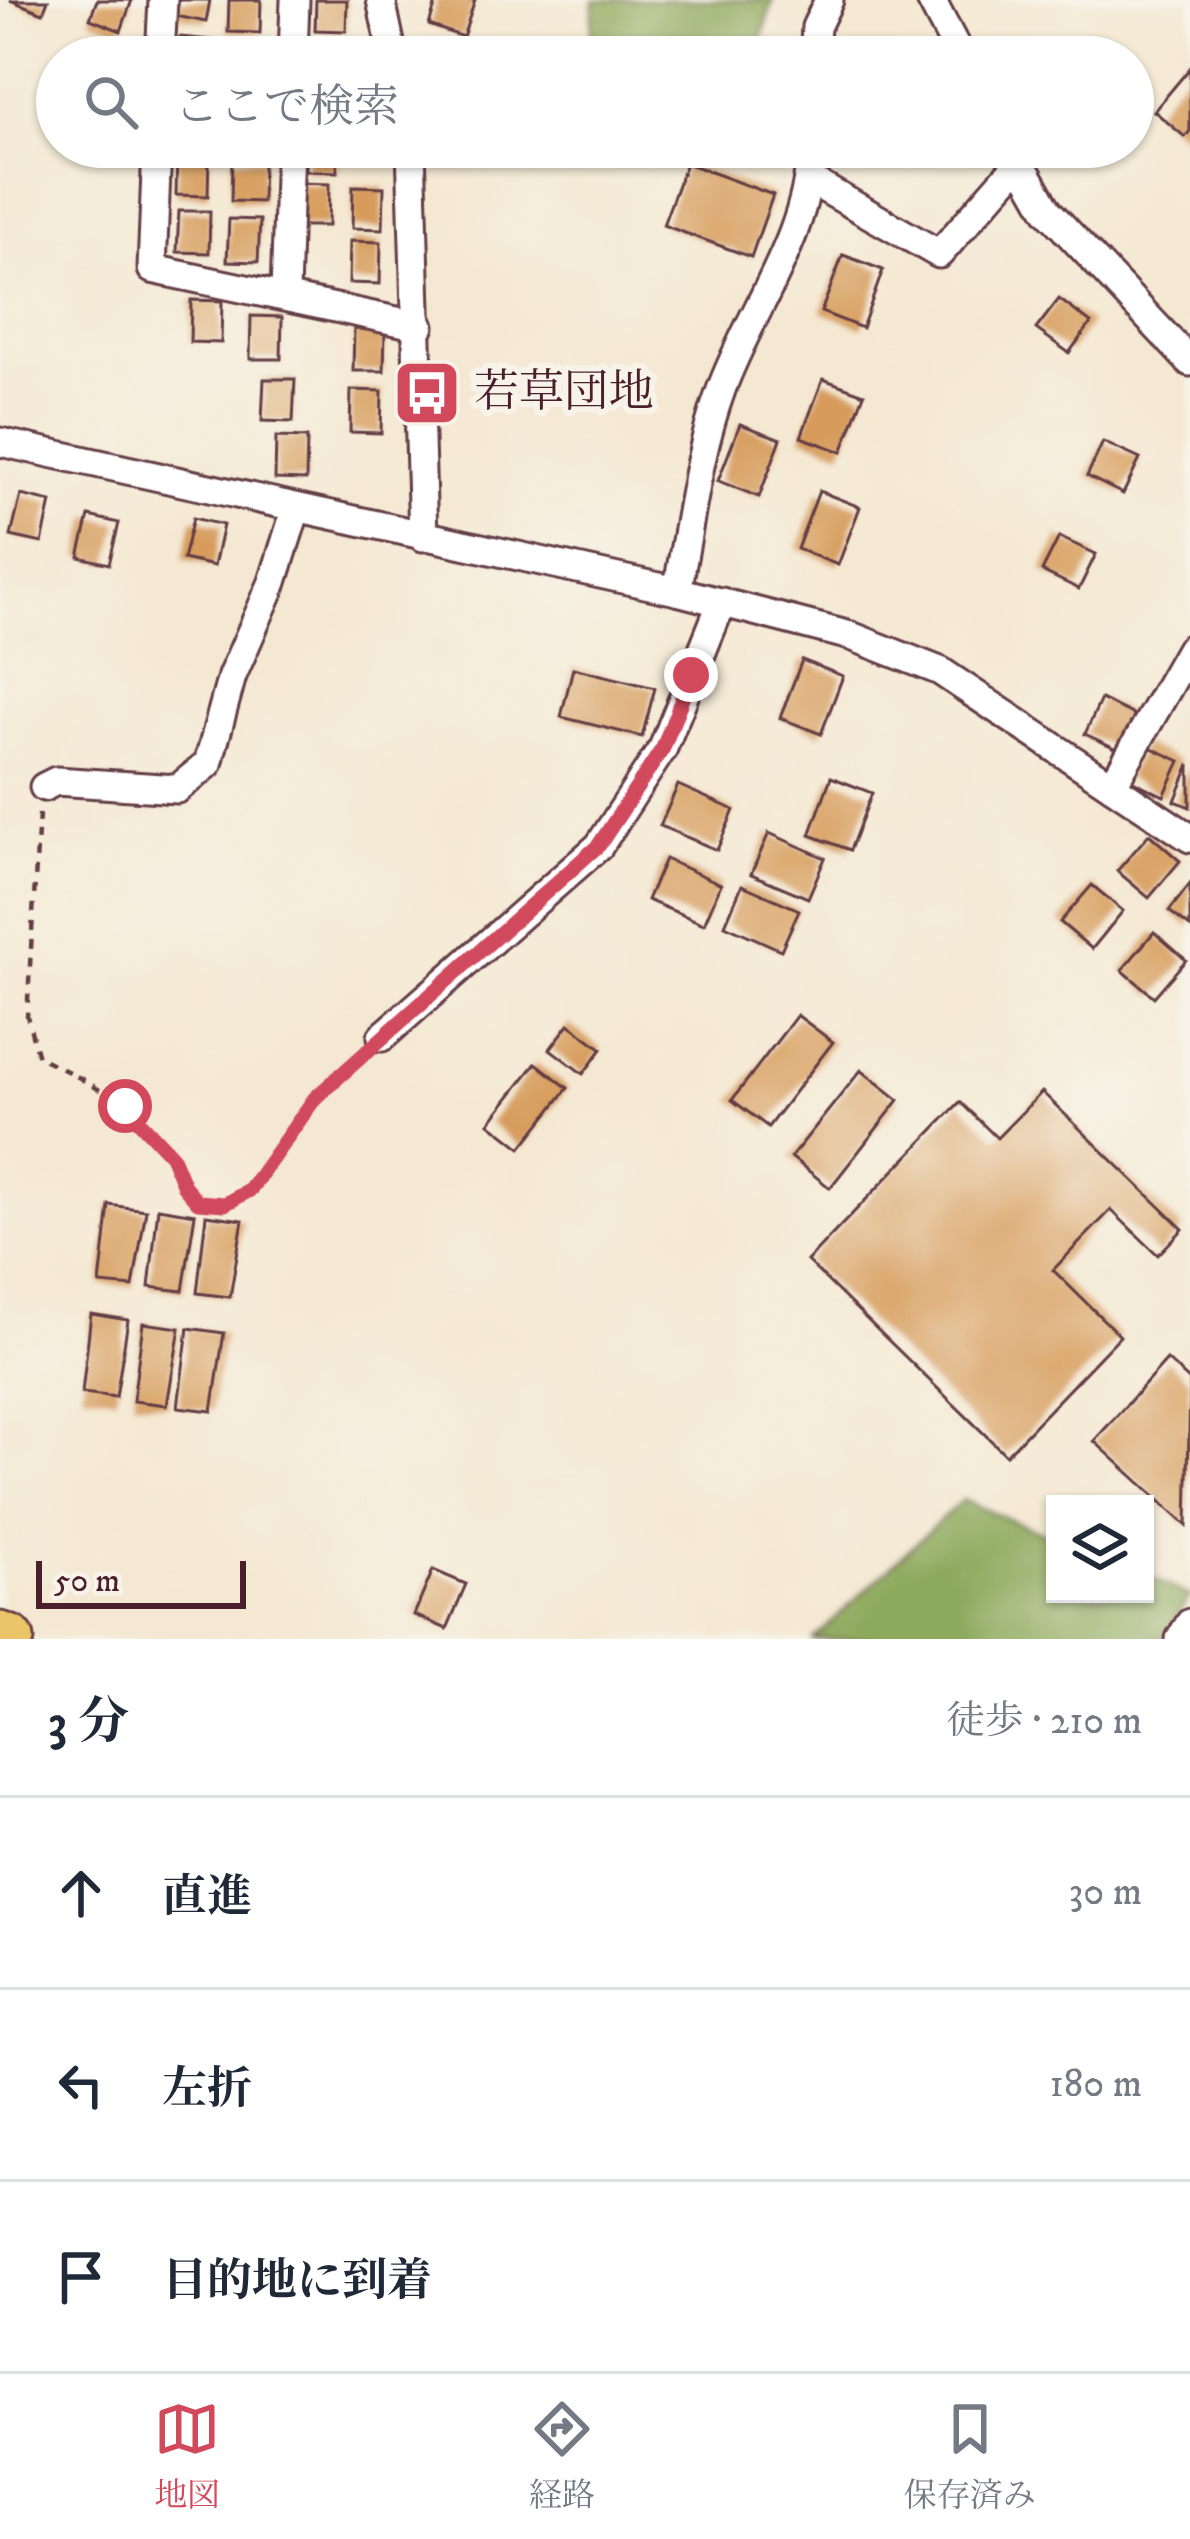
<!DOCTYPE html>
<html lang="ja">
<meta charset="utf-8">
<style>
body{margin:0;font-family:"IM FELL DW Pica","Noto Serif JP",serif;background:#f6f6f7;color:#1f2937}
.controls{position:absolute;right:36px;bottom:36px;display:grid;overflow:hidden;border-radius:0px;box-shadow:0 3px 9px #0004}
.controls button{width:108px;height:108px;display:grid;place-items:center;padding:0;border:0;border-bottom:3px solid #e0e1e3;background:#fff;color:#1f2937;font:60px sans-serif}
.scale{position:absolute;left:36px;bottom:30px;width:210px;box-sizing:border-box;padding-left:12px;border:6px solid #4a1f2b;border-top:0;font-size:33px;line-height:42px;white-space:nowrap;color:#4a1f2b;-webkit-text-stroke:9px #f7f3e8;paint-order:stroke}
.stop{position:absolute;width:36px;height:36px;margin:-27px;border:9px solid #d1495b;border-radius:50%;background:#fff}
.stop.end{background:#d1495b;border-color:#fff;box-shadow:0 3px 12px #0008}
.list{margin:0;padding:0;list-style:none}
h2{display:flex;justify-content:space-between;align-items:center;height:156px;margin:0;padding:0 48px;font-size:51px}
h2 small{font-size:39px;font-weight:400;color:#747a83}
.list li{display:grid;grid-template-columns:78px 1fr auto;gap:36px;align-items:center;box-sizing:border-box;height:192px;padding:0 48px;border-top:3px solid #e0e1e3}
.list b{display:block;font-size:45px;white-space:nowrap}
.list em{font-size:39px;font-style:normal;color:#747a83}
.icon{flex:none;width:66px;height:66px;fill:none;stroke:currentColor;stroke-width:2;stroke-linecap:round;stroke-linejoin:round}
.map{position:relative;flex:none;width:1190px;height:1639px;overflow:hidden}
.search{position:absolute;background:#fff;box-shadow:0 3px 9px #0004;left:36px;right:36px;top:36px;height:132px;display:flex;align-items:center;gap:30px;box-sizing:border-box;padding:0 42px;border-radius:66px;color:#747a83;font-size:45px}
.sheet{height:732px;background:#fff}
nav{display:flex;justify-content:space-around;align-items:center;box-sizing:border-box;height:168px;border-top:3px solid #e0e1e3;background:#fff;font-size:33px;color:#747a83}
nav a{display:grid;justify-items:center;gap:6px}
nav .on{color:#d1495b}
.map>svg:first-child{display:block}
</style>
<div class="map">
<svg width="1190" height="1639" viewBox="0 0 1190 1639">
<rect width="100%" height="100%" fill="#f7f3e8"/>
<filter id="ink" filterUnits="userSpaceOnUse"><feTurbulence type="fractalNoise" baseFrequency=".00833" numOctaves="2"/><feDisplacementMap in="SourceGraphic" scale="24" xChannelSelector="R" yChannelSelector="G"/><feConvolveMatrix kernelMatrix="1 2 1 2 8 2 1 2 1" color-interpolation-filters="sRGB"/></filter>
<filter id="wash" filterUnits="userSpaceOnUse"><feTurbulence type="fractalNoise" baseFrequency=".004" numOctaves="4" result="noise"/><feDisplacementMap in="SourceGraphic" scale="48" xChannelSelector="R" yChannelSelector="G"/><feGaussianBlur stdDeviation="2.7" result="paint"/><feColorMatrix in="noise" values="0 0 0 0 0 0 0 0 0 0 0 0 0 0 0 0 0 1.4 0 .05"/><feComposite in="paint" operator="in"/></filter>
<g filter="url(#wash)">
<rect width="100%" height="100%" fill="#f4e8d2"/>
<g fill="#8ca95c" stroke="#6b6444" stroke-width="3">
<path d="M594,0h179l-17,57h-167z"/>
<path d="M962,1500l93,38v56h90v-19l45,21 -29,43h-348z"/>
</g>
<g id="blocks">
<g fill="#d79c5b">
<path d="M10,0h38l-5,13z"/>
<path d="M97,0h35l-11,31 -31,-12z"/>
<path d="M179,0h31l-4,22 -30,-6z"/>
<path d="M229,0h32l-1,33 -32,-1z"/>
<path d="M316,0h31l-1,31 -31,-1z"/>
<path d="M437,0h38l-12,37 -34,-12z"/>
<path d="M180,37l32,3 -2,17h-32z"/>
<path d="M228,47l32,1v9h-32z"/>
<path d="M1190,68v63l-5,6 -31,-26z"/>
<path d="M307,147h31l-1,25 -31,-1z"/>
<path d="M177,153l32,1 -1,42 -32,-1z"/>
<path d="M232,159l31,1 -1,42 -31,-1z"/>
<path d="M686,163l87,32 -22,62 -88,-32z"/>
<path d="M298,183l31,1 -1,42h-31z"/>
<path d="M353,186l31,1 -1,42 -31,-1z"/>
<path d="M179,211h31l-1,42 -32,-1z"/>
<path d="M229,219l31,1 -2,42 -31,-1z"/>
<path d="M350,241l31,1 -1,42 -31,-1z"/>
<path d="M843,255l40,15 -21,58 -41,-16z"/>
<path d="M1059,299l32,24 -22,30 -33,-24z"/>
<path d="M191,300l31,1 -1,42 -31,-1z"/>
<path d="M251,316l31,1 -1,42h-31z"/>
<path d="M354,329l31,1 -1,41h-31z"/>
<path d="M264,379h31l-2,43 -31,-1z"/>
<path d="M823,379l41,15 -22,58 -41,-15z"/>
<path d="M351,390l31,1 -1,42 -31,-1z"/>
<path d="M740,424l41,15 -22,58 -41,-16z"/>
<path d="M276,437l31,1 -1,42 -31,-1z"/>
<path d="M1103,442l37,17 -17,35 -36,-18z"/>
<path d="M819,491l41,16 -22,58 -41,-16z"/>
<path d="M21,495l30,7 -9,41 -31,-7z"/>
<path d="M89,516l30,7 -10,41 -30,-7z"/>
<path d="M193,518l30,7 -9,41 -31,-7z"/>
<path d="M1059,537l37,17 -17,35 -37,-18z"/>
<path d="M802,660l41,16 -22,58 -41,-16z"/>
<path d="M573,668l82,20 -13,49 -81,-20z"/>
<path d="M1101,699l37,18 -16,34 -37,-17z"/>
<path d="M1143,744l37,17 -16,35 -37,-18z"/>
<path d="M1190,764v43l-15,-6z"/>
<path d="M831,777l41,16 -22,57 -40,-15z"/>
<path d="M678,785l56,25 -17,40 -57,-24z"/>
<path d="M769,833l56,25 -17,40 -57,-24z"/>
<path d="M1149,834l31,27 -31,37 -32,-27z"/>
<path d="M665,859l56,25 -17,40 -57,-24z"/>
<path d="M1190,884v43l-21,-16z"/>
<path d="M742,885l57,25 -18,40 -56,-25z"/>
<path d="M1092,885l31,26 -31,38 -32,-27z"/>
<path d="M1154,932l32,28 -32,37 -32,-27z"/>
<path d="M797,1015l36,27 -65,85 -36,-27z"/>
<path d="M569,1024l33,25 -19,25 -33,-25z"/>
<path d="M536,1063l32,25 -47,60 -32,-25z"/>
<path d="M861,1070l38,30 -69,88 -39,-31z"/>
<path d="M1042,1092l141,137 -25,26 -47,-45 -58,60 67,66 -114,119 -199,-194 153,-159 37,36z"/>
<path d="M109,1205l37,5 -13,77 -33,-3z"/>
<path d="M158,1208l37,6 -12,77 -34,-4z"/>
<path d="M206,1215l37,5 -13,77 -33,-4z"/>
<path d="M91,1314l37,6 -12,77 -34,-4z"/>
<path d="M143,1323l37,5 -13,77 -34,-4z"/>
<path d="M188,1328l36,5 -12,78 -34,-4z"/>
<path d="M1167,1360l23,21 -3,145 -93,-85z"/>
<path d="M433,1570l33,14 -19,45 -33,-14z"/>
</g>
</g>
</g>
<g filter="url(#ink)">
<use href="#blocks" fill-opacity="0" stroke="#643d44" stroke-width="3"/>
<g fill="none" stroke-linecap="round" stroke-linejoin="round">
<defs>
<g id="minor">
<path d="M381,0l12,57"/>
<path d="M931,0l30,57"/>
<path d="M160,57l3,-57"/>
<path d="M293,57l2,-57"/>
<path d="M814,57l2,-30 13,-27"/>
<path d="M157,147l-5,122 268,57"/>
<path d="M411,147l12,390"/>
<path d="M1012,147l36,64 142,151"/>
<path d="M810,180l129,74 81,-92"/>
<path d="M285,293l5,-146"/>
<path d="M0,442l677,149 174,45 89,35 250,167"/>
<path d="M677,591c13,-67 21,-138 44,-201 30,-82 88,-153 90,-243"/>
<path d="M1112,786l78,-137"/>
<path d="M44,787l12,-6 121,8 31,-25 24,-88 41,-94 23,-73"/>
<path d="M382,1037l217,-191 64,-98 59,-146"/>
<path d="M1180,1639l10,-16"/>
</g>
<path id="primary" d="M0,1635l11,4"/>
</defs>
<use href="#minor" stroke="#643d44" stroke-width="33"/>
<use href="#primary" stroke="#643d44" stroke-width="51"/>
<path stroke="#643d44" stroke-width="4.5" stroke-dasharray="9 9" stroke-linecap="butt" d="M39,814l-12,202 11,41c50,23 96,50 130,95 12,16 16,34 30,49l27,3 25,-14 65,-92 50,-45"/>
<use href="#minor" stroke="#fff" stroke-width="27"/>
<use href="#primary" stroke="#edc569" stroke-width="45"/>
</g>
</g>
<g fill="none" stroke-linecap="round" stroke-linejoin="round" filter="url(#ink)">
<path stroke="#d1495b" stroke-width="15" d="M125,1106l46,49 13,31 14,16 27,2 25,-14 65,-92 284,-253 64,-97 28,-73"/>
</g>
<defs>
<symbol id="bus-square" viewBox="-11 -11 22 22"><rect x="-9" y="-9" width="18" height="18" rx="4" fill="#d1495b" stroke="#f7f3e8"/><path d="M-5-6H5V4H4V6H2V4H-2V6H-4V4H-5ZM-3.5-4V0h7V-4ZM-3.5 1.2v1.5H-2V1.2ZM2 1.2v1.5H3.5V1.2Z" fill="#fff"/></symbol>
</defs>
<g fill-rule="evenodd">
<use href="#bus-square" x="389" y="355" width="76" height="76"/>
</g>
<g text-anchor="middle" dominant-baseline="central" stroke-width="12" stroke-linejoin="round" paint-order="stroke">
<g font-size="45" fill="#4a1f2b" stroke="#f7f3e8" text-anchor="start">
<text x="474" y="393">若草団地</text>
</g>
</g>
</svg>
<div class="controls">
<button><svg class="icon" aria-label="layers" viewBox="0 0 24 24"><path d="M12 4l9 5-9 5-9-5zM3 14l9 5 9-5"/></svg></button>
</div>
<div class="scale">50 m</div>
<div class="stop" style="left:125px;top:1106px"></div>
<div class="stop end" style="left:691px;top:675px"></div>
<div class="search"><svg class="icon" aria-label="search" viewBox="0 0 24 24"><circle cx="10" cy="10" r="6"/><path d="M15 15l6 6"/></svg>ここで検索</div>
</div>
<section class="sheet">
<h2>3 分<small>徒歩 · 210 m</small></h2>
<ul class="list">
<li><svg class="icon" aria-label="ahead" viewBox="0 0 24 24"><path d="M12 20V5M6 11l6-6 6 6"/></svg><div><b>直進</b></div><em>30 m</em></li>
<li><svg class="icon" aria-label="left" viewBox="0 0 24 24"><path d="M17 20v-9H6M10 6l-5 5 5 5"/></svg><div><b>左折</b></div><em>180 m</em></li>
<li><svg class="icon" aria-label="arrive" viewBox="0 0 24 24"><path d="M6 21V4h12l-3 4 3 4H6"/></svg><div><b>目的地に到着</b></div></li>
</ul>
</section>
<nav>
<a class="on"><svg class="icon" aria-label="map" viewBox="0 0 24 24"><path d="M3 6l6-2 6 2 6-2v14l-6 2-6-2-6 2zM9 4v14M15 6v14"/></svg>地図</a>
<a><svg class="icon" aria-label="directions" viewBox="0 0 24 24"><path d="M12 3l9 9-9 9-9-9zM9 14v-3h6M13 9l2 2-2 2"/></svg>経路</a>
<a><svg class="icon" aria-label="saved" viewBox="0 0 24 24"><path d="M7 4h10v16l-5-4-5 4z"/></svg>保存済み</a>
</nav>
